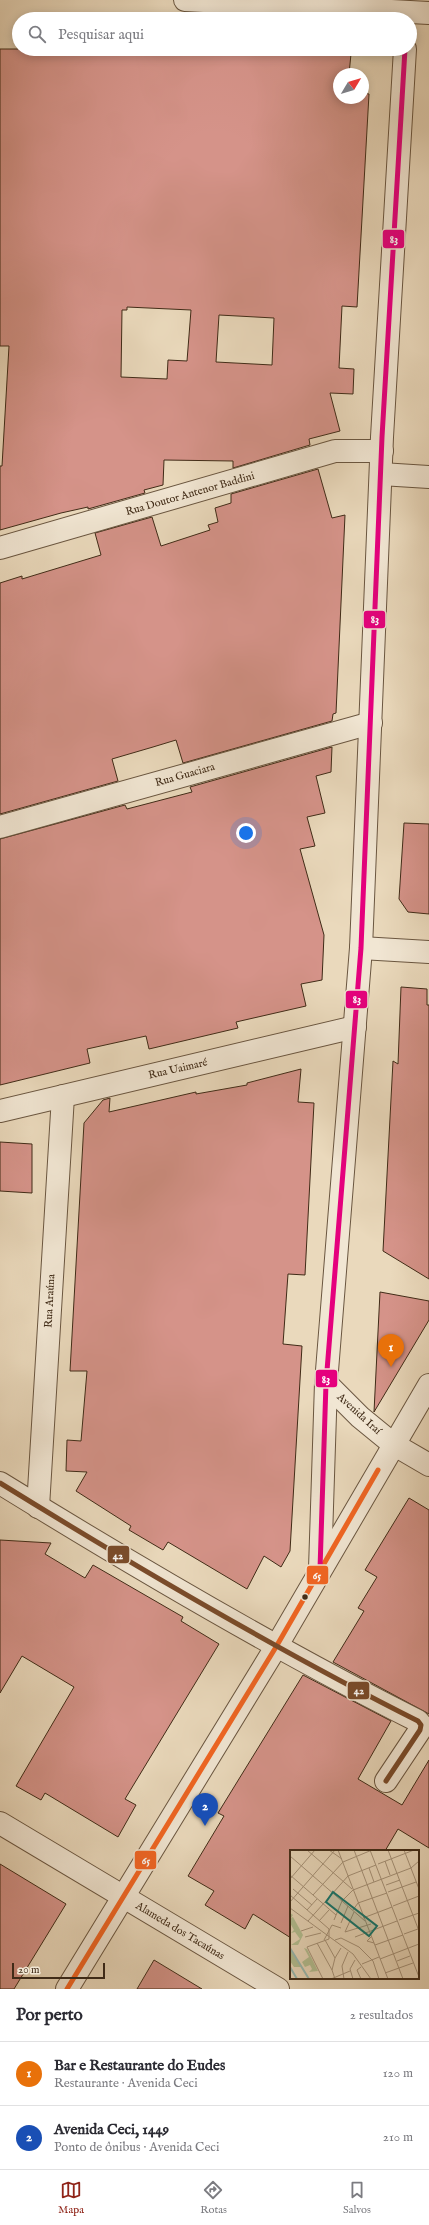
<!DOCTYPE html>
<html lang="pt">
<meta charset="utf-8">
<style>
body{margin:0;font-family:"IM FELL English",serif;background:#f7f7f7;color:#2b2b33}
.compass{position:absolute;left:333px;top:68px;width:36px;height:36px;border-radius:50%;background:#fff;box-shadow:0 2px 10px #0003;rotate:52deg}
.scale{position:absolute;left:12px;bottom:10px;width:93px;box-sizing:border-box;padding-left:4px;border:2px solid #402b17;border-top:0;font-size:11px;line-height:14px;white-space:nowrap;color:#402b17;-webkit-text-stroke:3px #f1e6d3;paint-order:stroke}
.you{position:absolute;left:246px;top:833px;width:14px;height:14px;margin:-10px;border:3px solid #fff;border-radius:50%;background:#1a73e8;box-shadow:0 0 0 6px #1a73e833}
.badge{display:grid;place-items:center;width:26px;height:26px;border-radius:50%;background:#8f2418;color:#fff;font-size:13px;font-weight:700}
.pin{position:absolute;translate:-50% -33px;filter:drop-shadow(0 1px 2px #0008)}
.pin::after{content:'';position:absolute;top:21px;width:14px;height:12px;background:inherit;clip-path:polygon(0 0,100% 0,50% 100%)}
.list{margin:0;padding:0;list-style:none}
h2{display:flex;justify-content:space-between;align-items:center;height:52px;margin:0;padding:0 16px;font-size:17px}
h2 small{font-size:13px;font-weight:400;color:#7c7c81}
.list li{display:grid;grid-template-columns:26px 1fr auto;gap:12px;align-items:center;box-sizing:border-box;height:64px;padding:0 16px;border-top:1px solid #e1e1e2}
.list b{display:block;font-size:15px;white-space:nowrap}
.list p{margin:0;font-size:13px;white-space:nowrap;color:#7c7c81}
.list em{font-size:13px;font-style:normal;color:#7c7c81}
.icon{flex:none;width:22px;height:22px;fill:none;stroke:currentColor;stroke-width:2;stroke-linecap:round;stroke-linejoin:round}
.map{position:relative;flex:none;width:429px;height:1989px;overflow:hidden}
.search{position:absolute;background:#fff;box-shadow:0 2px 10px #0003;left:12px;right:12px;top:12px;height:44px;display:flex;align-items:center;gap:10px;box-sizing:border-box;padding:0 14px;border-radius:22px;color:#7c7c81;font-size:15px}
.sheet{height:180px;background:#fff}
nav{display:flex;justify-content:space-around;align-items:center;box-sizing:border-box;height:56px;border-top:1px solid #e1e1e2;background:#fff;font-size:11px;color:#7c7c81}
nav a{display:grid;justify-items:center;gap:2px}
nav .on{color:#8f2418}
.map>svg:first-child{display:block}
</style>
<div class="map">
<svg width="429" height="1989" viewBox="0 0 429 1989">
<rect width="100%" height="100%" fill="#ead9bc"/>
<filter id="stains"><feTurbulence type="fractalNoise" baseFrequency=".005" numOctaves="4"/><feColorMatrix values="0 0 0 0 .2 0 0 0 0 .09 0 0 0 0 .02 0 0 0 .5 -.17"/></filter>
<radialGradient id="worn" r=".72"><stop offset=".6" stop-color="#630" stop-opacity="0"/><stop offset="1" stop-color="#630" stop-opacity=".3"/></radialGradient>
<g fill="#d59389" stroke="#402b17" fill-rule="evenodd">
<path d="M0,49h279l72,5 -2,20h-10v24h24v-5l6,1 -12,213 -15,-1 -3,62 15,1 -1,25 -23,-1 10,38 -31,8 1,6 -77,23v-7l-69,-1 -1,25 -19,5 1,3 -57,16v-2l-27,6 -61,17v-64h2l7,-120h-9zM127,307l64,3 -4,51 -19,-1 -1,19 -46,-2 1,-67h5zM219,315l55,3 -2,47 -56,-3z"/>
<path d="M318,469l14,49 13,-3 -9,198 -3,1 -1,7 -149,42 -7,-23 -23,7 -41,12 6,22 -118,33v-231l22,-7v3l79,-24 -6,-22 57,-16 9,29 49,-16 -2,-5 10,-3 -3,-14 16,-5v-9z"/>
<path d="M332,747l-1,25 -15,4 9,37 -18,4 8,29 -15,3 24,86 -2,45 -21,4 5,22 -70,16 2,6 -89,21 -3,-13 -59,13 3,14 -90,22v-246l125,-34 2,4 65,-17 -2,-5z"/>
<path d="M404,823l25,1v90l-21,-2 -9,-13z"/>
<path d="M401,987l26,2v16h2v274l-46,-28 10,-190 5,3z"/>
<path d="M301,1069l-3,33 16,1 -9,172 -17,-1 -5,70 19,2 -12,205 -9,16 -17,-11 -17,33 -79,-47 -5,8 -34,-20 2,-4 -55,-35 11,-19 -21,-1 1,-31 14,1 6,-70h-17l14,-248 19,-23 7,-2 -1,14 87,-20v2l51,-9v-2z"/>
<path d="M0,1142l32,2v49l-32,-2z"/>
<path d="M380,1292l49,9v19l-55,92z"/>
<path d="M409,1498l20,12v204l-96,-52 31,-51 -6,-3 19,-31 -12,-7z"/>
<path d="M0,1540l51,3 -6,11 40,24 8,-13 90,52 -2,4 38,23 -94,155 11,6 -18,32 -73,-44 -4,7 -25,-14 58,-99 -52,-31 -22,37z"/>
<path d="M303,1675l88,46 -33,58 44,26 27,-45v88l-31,-19 -13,22h-94v87l-38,-24 -8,15 -40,-24 9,-14 -26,-15 36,-60 -6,-3z"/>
<path d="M0,1864l66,40 -52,85h-14z"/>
<path d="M154,1960l48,29h-65z"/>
</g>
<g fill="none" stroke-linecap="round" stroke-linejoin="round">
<defs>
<g id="minor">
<path d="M185,0l244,13"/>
<path d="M381,474l48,3"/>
<path d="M0,548l335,-97h47"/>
<path d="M0,827l371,-104"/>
<path d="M361,948l68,4"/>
<path d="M0,1111l355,-84"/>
<path d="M326,1383l34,34 33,27 36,21"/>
<path d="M0,1483c136,84 275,166 418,238l3,4 -1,5 -34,51"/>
<path d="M38,1507l25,-411"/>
<path d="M320,1569l6,-186 35,-435 21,-511 23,-388"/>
<path d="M0,1823l278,166"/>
<path d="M67,1989l209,-342 153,-262"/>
</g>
</defs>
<use href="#minor" stroke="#6a5640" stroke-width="24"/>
<use href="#minor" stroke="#f1e6d3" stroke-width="22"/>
<defs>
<path id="bus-1" d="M67,1989l209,-342 102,-177"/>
<path id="bus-2" d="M0,1483c136,84 275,166 418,238l3,4 -1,5 -34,51"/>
<path id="bus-3" d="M320,1569l6,-186 35,-435 21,-511 23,-388"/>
</defs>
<use href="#bus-1" stroke="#f1e6d3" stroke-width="8"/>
<use href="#bus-2" stroke="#f1e6d3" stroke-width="8"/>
<use href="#bus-3" stroke="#f1e6d3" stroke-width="8"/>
<use href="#bus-1" stroke="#f26522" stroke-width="5"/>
<use href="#bus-2" stroke="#7a4b2a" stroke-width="5"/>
<use href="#bus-3" stroke="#e5007d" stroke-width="5"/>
</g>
<circle fill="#402b17" stroke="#f1e6d3" stroke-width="1.5" cx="305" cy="1597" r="3.5"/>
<g text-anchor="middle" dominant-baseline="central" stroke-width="3" stroke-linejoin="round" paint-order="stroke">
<g font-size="11" fill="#402b17" stroke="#f1e6d3">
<text transform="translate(190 494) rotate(-16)">Rua Doutor Antenor Baddini</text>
<text transform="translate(185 775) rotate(-16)">Rua Guaciara</text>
<text transform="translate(178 1069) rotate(-13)">Rua Uaimaré</text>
<text transform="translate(50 1301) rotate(-87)">Rua Araúna</text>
<text transform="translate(359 1414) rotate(42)">Avenida Iraí</text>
<text transform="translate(180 1931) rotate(31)">Alameda dos Tacaúnas</text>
</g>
</g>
<g transform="translate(290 1850)">
<rect width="129" height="129" fill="#ead9bc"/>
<path d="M0,63l3,2 -2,3 2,-1 10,18 -5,10h-7l9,-6 -5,-7 -4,1 3,-3 -4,-7zM14,98l3,1 11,22 -9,1 3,-3 -2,-4 -5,2 -3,-5 7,-5zM0,99l11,18h-7l-4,-6z" fill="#b3c093"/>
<path fill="none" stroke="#98bab2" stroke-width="2" d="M0,98l19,31M0,117l7,12"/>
<path fill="none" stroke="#a6937a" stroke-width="1" d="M17,0l45,39M39,0l13,9M48,0l50,129M64,0l49,129M80,0l49,127M98,0l31,81M114,0l15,39M0,6l75,65M95,11l5,14M88,14l36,-14M79,18l5,14M0,25l46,40M0,29l25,-29M96,35l14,-5M3,39l19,16M98,42l28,-10M0,45l39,34v10l-22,8 16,32M23,45l30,-33 29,-12M52,51l11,-11 58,-22 8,-7M0,52l45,-52M103,56l26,-10M0,58l63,46 18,25M17,60l10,-11M63,60l5,-7 29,-10M73,68l29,-11M44,70l8,-19M109,70l20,-7M18,71l40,-45 28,-11M29,71l10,-11M51,73l7,-17M11,81l12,-4M55,82l26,-8M55,82l9,-20M114,84l14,-5M15,87l16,-4M65,87l42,-16M81,87l-4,4 7,2M34,90l8,-15 9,3M35,90l10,18M45,90l6,-2 18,9 14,14 6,18M27,93l15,27M85,95l28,-10M90,109l39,-15M107,111l13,-5M72,114l17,-7M95,123l28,-10M41,129l19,-8M45,129l-3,-9 3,-12 6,-10M54,129l-2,-13 6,-14M63,129l-3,-10 5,-9M71,129l-4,-9 4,-3"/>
<path fill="#0f766e" fill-opacity="0.15" stroke="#0f766e" stroke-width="2" d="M43,42l44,34 -8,10 -43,-34z"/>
<rect width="129" height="129" fill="none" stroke="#402b17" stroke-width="2"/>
</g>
<g stroke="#f1e6d3" stroke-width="1.5">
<rect x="382" y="229" width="23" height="20" rx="4" fill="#e5007d"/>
<rect x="363" y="610" width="23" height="19" rx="4" fill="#e5007d"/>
<rect x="345" y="990" width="23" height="19" rx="4" fill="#e5007d"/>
<rect x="315" y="1369" width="23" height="19" rx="4" fill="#e5007d"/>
<rect x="107" y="1545" width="23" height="19" rx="4" fill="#7a4b2a"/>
<rect x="306" y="1565" width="23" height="20" rx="4" fill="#f26522"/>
<rect x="347" y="1681" width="23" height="19" rx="4" fill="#7a4b2a"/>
<rect x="134" y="1850" width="23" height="20" rx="4" fill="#f26522"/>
</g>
<g font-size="11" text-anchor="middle" font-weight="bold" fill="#fff">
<text x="394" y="243">83</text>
<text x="375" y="623">83</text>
<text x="357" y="1003">83</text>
<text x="326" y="1383">83</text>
<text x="118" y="1559">42</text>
<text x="317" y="1579">65</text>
<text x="359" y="1694">42</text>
<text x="146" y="1864">65</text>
</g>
<rect width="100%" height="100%" filter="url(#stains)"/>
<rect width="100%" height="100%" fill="url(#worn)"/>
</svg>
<svg class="compass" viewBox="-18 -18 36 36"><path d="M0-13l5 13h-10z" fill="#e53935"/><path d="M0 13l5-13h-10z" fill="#7c7c81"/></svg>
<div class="scale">20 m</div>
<div class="you"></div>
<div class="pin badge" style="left:391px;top:1367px;background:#e8710a">1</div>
<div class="pin badge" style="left:205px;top:1826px;background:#1a4fb4">2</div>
<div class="search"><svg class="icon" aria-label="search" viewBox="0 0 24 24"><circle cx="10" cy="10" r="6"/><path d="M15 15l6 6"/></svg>Pesquisar aqui</div>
</div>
<section class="sheet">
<h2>Por perto<small>2 resultados</small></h2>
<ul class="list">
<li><span class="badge" style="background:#e8710a">1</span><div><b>Bar e Restaurante do Eudes</b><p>Restaurante · Avenida Ceci</p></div><em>120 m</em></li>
<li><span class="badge" style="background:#1a4fb4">2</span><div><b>Avenida Ceci, 1449</b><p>Ponto de ônibus · Avenida Ceci</p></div><em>210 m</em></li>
</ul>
</section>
<nav>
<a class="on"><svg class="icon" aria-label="map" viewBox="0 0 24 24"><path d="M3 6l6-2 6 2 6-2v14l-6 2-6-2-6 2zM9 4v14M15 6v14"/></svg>Mapa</a>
<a><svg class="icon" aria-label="directions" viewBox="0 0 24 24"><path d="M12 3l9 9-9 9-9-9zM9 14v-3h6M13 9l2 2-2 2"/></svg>Rotas</a>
<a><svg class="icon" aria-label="saved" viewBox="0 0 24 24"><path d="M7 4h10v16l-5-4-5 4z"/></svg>Salvos</a>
</nav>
